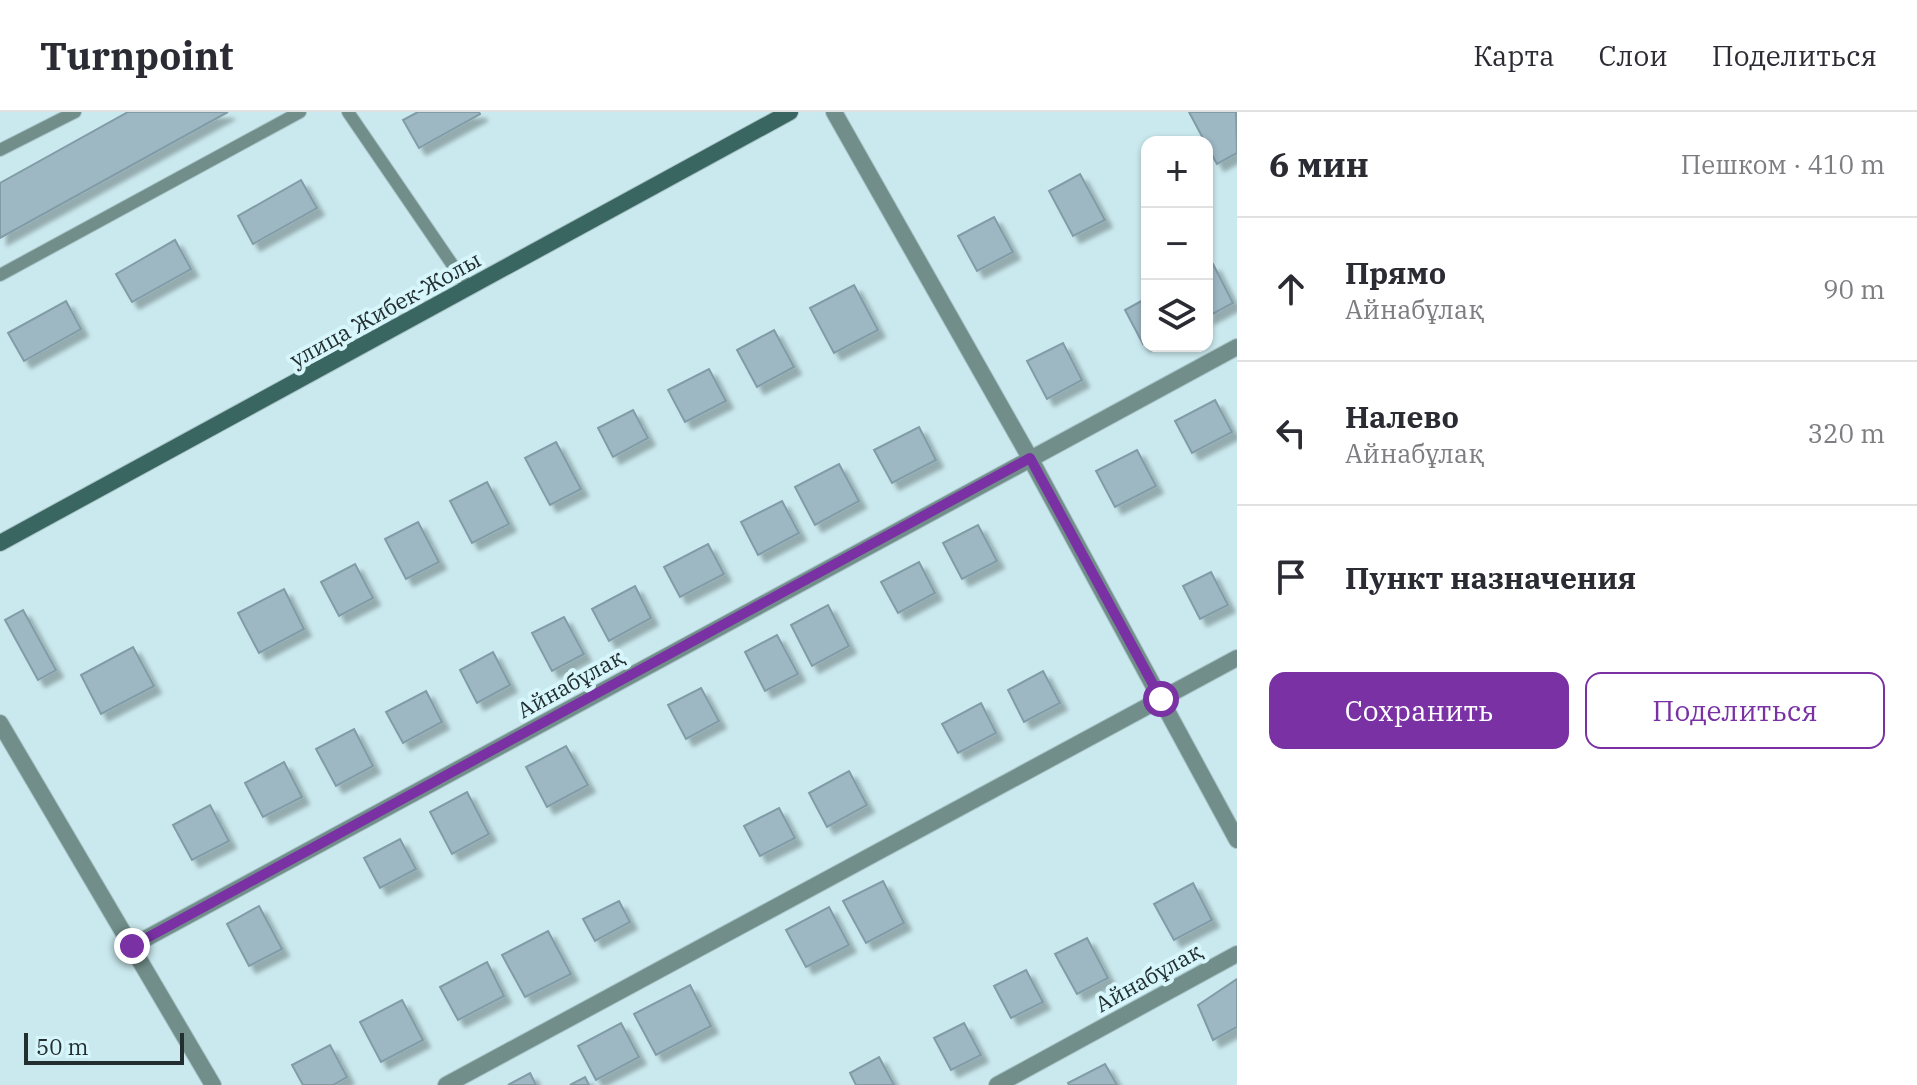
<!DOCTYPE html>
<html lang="ru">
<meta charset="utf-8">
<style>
body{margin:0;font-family:"IBM Plex Serif",serif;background:#f7f7f7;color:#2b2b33}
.controls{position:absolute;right:24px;top:24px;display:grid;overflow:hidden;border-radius:16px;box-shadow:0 2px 6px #0004}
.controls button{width:72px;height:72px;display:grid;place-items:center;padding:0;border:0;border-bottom:2px solid #e1e1e2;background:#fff;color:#2b2b33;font:40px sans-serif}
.scale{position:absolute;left:24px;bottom:20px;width:160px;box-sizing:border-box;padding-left:8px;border:4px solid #222e30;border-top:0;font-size:22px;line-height:28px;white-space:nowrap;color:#222e30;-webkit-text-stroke:6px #d7f6fb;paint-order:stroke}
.stop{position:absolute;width:24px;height:24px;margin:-18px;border:6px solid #7931a4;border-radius:50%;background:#fff}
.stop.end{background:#7931a4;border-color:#fff;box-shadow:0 2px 8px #0008}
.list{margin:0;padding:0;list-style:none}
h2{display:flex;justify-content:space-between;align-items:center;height:104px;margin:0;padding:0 32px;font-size:34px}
h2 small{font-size:26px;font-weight:400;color:#7c7c81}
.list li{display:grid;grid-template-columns:52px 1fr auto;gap:24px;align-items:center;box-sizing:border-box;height:144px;padding:0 32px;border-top:2px solid #e1e1e2}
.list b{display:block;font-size:30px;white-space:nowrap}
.list p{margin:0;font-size:26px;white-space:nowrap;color:#7c7c81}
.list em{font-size:26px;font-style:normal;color:#7c7c81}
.actions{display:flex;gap:16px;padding:24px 32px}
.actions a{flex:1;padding:18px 0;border:2px solid #7931a4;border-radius:16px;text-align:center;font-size:28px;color:#7931a4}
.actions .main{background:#7931a4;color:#fff}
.icon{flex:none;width:44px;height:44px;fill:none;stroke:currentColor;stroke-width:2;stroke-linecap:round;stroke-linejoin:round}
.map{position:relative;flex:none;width:1237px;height:973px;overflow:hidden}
header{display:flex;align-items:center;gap:48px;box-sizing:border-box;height:112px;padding:0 40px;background:#fff;border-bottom:2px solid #e1e1e2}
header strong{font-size:38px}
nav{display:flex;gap:44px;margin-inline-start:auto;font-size:28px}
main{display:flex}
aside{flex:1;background:#fff}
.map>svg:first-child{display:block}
</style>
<header>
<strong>Turnpoint</strong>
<nav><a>Карта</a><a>Слои</a><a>Поделиться</a></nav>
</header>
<main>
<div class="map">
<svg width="1237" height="973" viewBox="0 0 1237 973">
<defs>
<filter id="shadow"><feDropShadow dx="7" dy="7" stdDeviation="2" flood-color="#0004"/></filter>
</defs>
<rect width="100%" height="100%" fill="#cae9ee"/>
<g fill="#9db7c3" stroke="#819ba7" stroke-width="2" filter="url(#shadow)">
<path d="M128,0h100l-228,126v-55z"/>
<path d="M418,0h61l1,2 -61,34 -16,-28z"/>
<path d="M1189,0h47l1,41 -20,11 -10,-18v-4h-2z"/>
<path d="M1080,62l25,46 -32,16 -24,-45z"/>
<path d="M301,68l16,28 -64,36 -15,-28z"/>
<path d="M994,105l19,35 -36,19 -19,-35z"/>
<path d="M175,128l16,29 -59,33 -16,-28z"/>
<path d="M1213,152l20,39 -26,14v-50z"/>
<path d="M854,173l24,45 -44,23 -24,-45z"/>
<path d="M1147,186v44l-4,2 -18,-34z"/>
<path d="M66,189l15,28 -57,32 -16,-28z"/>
<path d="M774,218l20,37 -37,20 -20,-37z"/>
<path d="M1063,231l19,37 -35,19 -20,-38z"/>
<path d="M709,257l17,32 -41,21 -17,-32z"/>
<path d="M1215,288l17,32 -40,21 -17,-32z"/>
<path d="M633,298l15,28 -35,19 -15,-29z"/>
<path d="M919,315l17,33 -44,23 -18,-33z"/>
<path d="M556,330l25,47 -31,16 -25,-47z"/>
<path d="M1137,338l19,36 -41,21 -19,-36z"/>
<path d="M839,352l20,37 -44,24 -20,-38z"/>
<path d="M487,370l22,42 -37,19 -22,-42z"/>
<path d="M782,389l17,32 -41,22 -17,-33z"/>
<path d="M418,410l21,40 -33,17 -21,-40z"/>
<path d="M978,413l19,36 -35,18 -19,-36z"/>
<path d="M708,432l16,30 -44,23 -16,-30z"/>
<path d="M919,450l16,31 -37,20 -17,-31z"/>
<path d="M355,452l18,34 -34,18 -18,-34z"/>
<path d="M1211,460l17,33 -28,14 -17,-33z"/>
<path d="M635,474l16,32 -42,23 -17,-32z"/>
<path d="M284,477l20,40 -45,24 -21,-40z"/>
<path d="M828,493l21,41 -37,20 -21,-41z"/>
<path d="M23,498l33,60 -18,10 -33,-60z"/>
<path d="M564,505l20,37 -32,17 -20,-38z"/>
<path d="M777,523l21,39 -33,17 -20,-39z"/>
<path d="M133,535l21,39 -53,28 -20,-39z"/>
<path d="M493,540l17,33 -33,18 -17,-33z"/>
<path d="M1043,559l17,32 -36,19 -16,-32z"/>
<path d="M701,576l18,33 -33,18 -18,-34z"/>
<path d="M426,579l16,31 -39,21 -17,-31z"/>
<path d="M981,591l15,30 -38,20 -16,-29z"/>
<path d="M354,617l19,37 -37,20 -20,-37z"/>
<path d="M566,634l22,39 -41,22 -21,-40z"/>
<path d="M284,650l18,35 -39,20 -18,-34z"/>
<path d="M849,659l18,34 -40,22 -18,-34z"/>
<path d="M467,680l22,42 -37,20 -22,-42z"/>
<path d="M210,693l19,36 -37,19 -19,-35z"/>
<path d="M779,696l16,30 -35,18 -16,-30z"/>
<path d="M400,727l16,30 -36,19 -16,-30z"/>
<path d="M883,769l21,42 -38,20 -23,-42z"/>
<path d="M1193,771l19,37 -38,20 -20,-36z"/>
<path d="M619,789l11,21 -35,19 -12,-22z"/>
<path d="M259,794l23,43 -33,17 -22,-42z"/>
<path d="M829,795l20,38 -43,22 -20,-37z"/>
<path d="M548,819l23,43 -46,23 -23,-42z"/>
<path d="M1087,826l21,40 -31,16 -22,-40z"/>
<path d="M487,850l17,34 -46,24 -18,-33z"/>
<path d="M1026,858l17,32 -32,16 -17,-32z"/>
<path d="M1237,867v48l-24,13 -15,-35z"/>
<path d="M690,873l21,41 -55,29 -22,-41z"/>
<path d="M402,888l21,40 -42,22 -21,-40z"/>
<path d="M621,911l18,34 -43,23 -18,-34z"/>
<path d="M964,911l17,32 -30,15 -17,-32z"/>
<path d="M330,933l17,32 -14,8h-30l-11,-20z"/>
<path d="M879,945l15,28h-38l-6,-12z"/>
<path d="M1105,952l12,21h-48l-1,-2z"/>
<path d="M530,961l6,12h-28z"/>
<path d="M585,965l4,8h-19z"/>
</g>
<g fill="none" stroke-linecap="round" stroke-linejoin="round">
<defs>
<g id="lane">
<path d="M348,0l121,177"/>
<path d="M0,38l75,-38"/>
<path d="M0,163l300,-163"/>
</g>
<g id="street">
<path d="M834,0l196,346 207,382"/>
<path d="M0,611l213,362"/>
<path d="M132,834l1105,-599"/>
<path d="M446,973l791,-427"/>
<path d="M997,973l240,-131"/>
</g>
<path id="secondary" d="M0,431l790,-431"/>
</defs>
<use href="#lane" stroke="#a8c4c8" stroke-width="14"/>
<use href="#street" stroke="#a8c4c8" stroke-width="18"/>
<use href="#secondary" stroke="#a8c4c8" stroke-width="18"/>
<use href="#lane" stroke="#728e8a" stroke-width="12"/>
<use href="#street" stroke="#728e8a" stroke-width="16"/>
<use href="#secondary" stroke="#3a6661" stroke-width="16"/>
</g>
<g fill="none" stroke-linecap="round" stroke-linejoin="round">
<path stroke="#7931a4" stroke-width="10" d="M132,834l898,-488 131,241"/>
</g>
<g text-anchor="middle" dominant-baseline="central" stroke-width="8" stroke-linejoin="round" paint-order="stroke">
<g font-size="22" fill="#222e30" stroke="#d7f6fb">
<text transform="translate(385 197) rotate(-29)">улица Жибек-Жолы</text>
<text transform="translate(570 571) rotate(-29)">Айнабұлақ</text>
<text transform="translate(1148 865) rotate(-29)">Айнабұлақ</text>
</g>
</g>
</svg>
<div class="controls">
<button>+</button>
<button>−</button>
<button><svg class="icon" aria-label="layers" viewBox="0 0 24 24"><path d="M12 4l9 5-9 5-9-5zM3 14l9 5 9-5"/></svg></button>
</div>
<div class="scale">50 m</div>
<div class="stop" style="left:1161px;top:587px"></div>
<div class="stop end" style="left:132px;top:834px"></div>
</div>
<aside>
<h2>6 мин<small>Пешком · 410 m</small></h2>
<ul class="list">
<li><svg class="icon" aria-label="ahead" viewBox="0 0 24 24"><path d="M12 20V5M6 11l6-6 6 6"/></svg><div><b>Прямо</b><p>Айнабұлақ</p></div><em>90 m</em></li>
<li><svg class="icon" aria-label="left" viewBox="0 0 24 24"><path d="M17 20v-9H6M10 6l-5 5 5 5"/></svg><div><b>Налево</b><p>Айнабұлақ</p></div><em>320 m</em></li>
<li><svg class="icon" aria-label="arrive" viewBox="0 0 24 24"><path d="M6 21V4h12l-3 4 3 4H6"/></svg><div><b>Пункт назначения</b></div></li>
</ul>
<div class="actions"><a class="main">Сохранить</a><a>Поделиться</a></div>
</aside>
</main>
